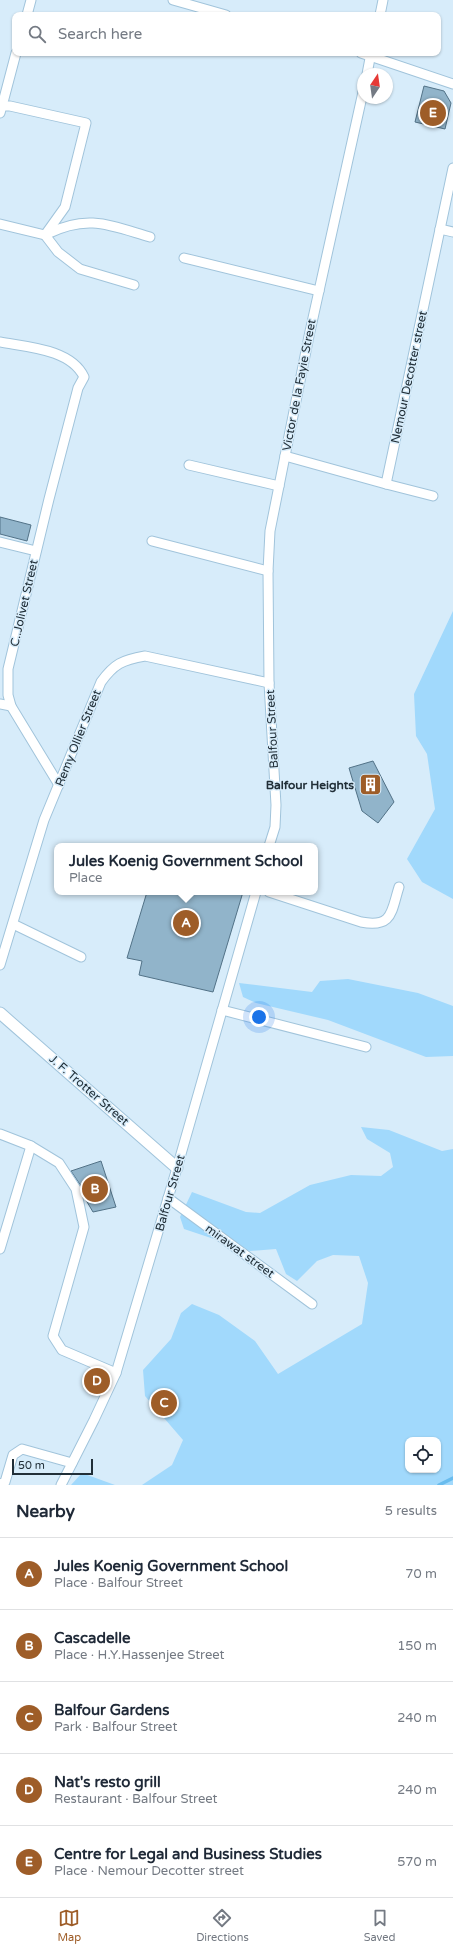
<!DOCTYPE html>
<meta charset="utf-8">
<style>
body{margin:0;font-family:"Varela Round",sans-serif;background:#f6f6f7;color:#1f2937}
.controls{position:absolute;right:12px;bottom:12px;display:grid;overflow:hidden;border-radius:8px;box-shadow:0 1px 3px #0004}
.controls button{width:36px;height:36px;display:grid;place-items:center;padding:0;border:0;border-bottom:1px solid #e0e1e3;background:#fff;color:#1f2937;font:20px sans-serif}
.compass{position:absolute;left:357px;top:68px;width:36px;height:36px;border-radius:50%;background:#fff;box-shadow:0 1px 3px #0004;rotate:13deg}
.scale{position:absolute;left:12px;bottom:10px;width:81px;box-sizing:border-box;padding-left:4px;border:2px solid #212f38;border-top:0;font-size:11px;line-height:14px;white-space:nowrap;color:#212f38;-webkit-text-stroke:3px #d7ecfa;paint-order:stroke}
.you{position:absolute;left:259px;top:1017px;width:14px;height:14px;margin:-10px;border:3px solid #fff;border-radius:50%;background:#1a73e8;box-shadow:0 0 0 6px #1a73e833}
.badge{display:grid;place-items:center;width:26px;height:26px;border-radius:50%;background:#9e5d28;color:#fff;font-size:13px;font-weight:700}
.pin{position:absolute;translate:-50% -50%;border:2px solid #fff;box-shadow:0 1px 4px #0006}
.popup{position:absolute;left:54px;top:843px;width:264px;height:52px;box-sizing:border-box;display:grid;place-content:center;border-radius:8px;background:#fff;filter:drop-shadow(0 1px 3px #0005);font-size:13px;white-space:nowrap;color:#747a83}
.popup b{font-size:15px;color:#1f2937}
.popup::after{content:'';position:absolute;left:50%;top:100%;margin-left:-8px;border:8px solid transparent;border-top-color:#fff}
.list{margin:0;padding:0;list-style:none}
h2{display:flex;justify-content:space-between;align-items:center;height:52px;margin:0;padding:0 16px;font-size:17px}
h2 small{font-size:13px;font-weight:400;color:#747a83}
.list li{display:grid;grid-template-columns:26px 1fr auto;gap:12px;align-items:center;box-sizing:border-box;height:72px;padding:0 16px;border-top:1px solid #e0e1e3}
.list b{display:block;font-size:15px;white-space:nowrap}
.list p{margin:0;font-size:13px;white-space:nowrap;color:#747a83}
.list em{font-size:13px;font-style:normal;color:#747a83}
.icon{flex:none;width:22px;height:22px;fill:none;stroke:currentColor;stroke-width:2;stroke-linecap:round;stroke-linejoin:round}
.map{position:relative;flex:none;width:453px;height:1485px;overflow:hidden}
.search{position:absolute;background:#fff;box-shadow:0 1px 3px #0004;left:12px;right:12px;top:12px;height:44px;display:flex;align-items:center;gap:10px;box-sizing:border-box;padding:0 14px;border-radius:8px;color:#747a83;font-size:15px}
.sheet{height:412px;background:#fff}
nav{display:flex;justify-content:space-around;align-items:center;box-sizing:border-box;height:56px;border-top:1px solid #e0e1e3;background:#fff;font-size:11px;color:#747a83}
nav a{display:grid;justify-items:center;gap:2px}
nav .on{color:#9e5d28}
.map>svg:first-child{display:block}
</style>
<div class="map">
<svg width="453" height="1485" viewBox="0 0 453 1485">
<rect width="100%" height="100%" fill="#d7ecfa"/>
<g fill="#a1d9fc" fill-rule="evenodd">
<path d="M453,611v288l-31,-17 -15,-23 28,-50 -8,-55 -11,-18 -2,-42z"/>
<path d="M348,979l70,14 35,13v50l-27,1 -98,-37 -72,-17 -13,-6 -4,-14 73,9 8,-11z"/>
<path d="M361,1127l28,3 53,21 11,-2v336h-311l30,-20 11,-25 -38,-44 -2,-26 28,-31 10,-26 11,-9 27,11 36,26 23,33 84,-50 6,-41 -9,-27 -26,-1 -16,6 -20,20 -11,-7 -10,-25 -26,2 -66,-22 -4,-12 12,-25 54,20 14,1 50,-28 41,-10 30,1 12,-9 -3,-14 -23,-14zM408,1440h30v30h-30z"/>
<path d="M82,1473l33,12h-44z"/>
</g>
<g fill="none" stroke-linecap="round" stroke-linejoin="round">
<path stroke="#69bcee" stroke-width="3.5" d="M439,1485l14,-7"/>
</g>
<g fill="#91b4ca" stroke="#527287">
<path d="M424,86l20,5 7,12 -6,26 -30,-7z"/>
<path d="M0,517l31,8 -4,16 -27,-7z"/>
<path d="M373,761l21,41 -16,21 -16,-12 -13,-43z"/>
<path d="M147,892h96l-30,100 -74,-17 3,-14 -15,-3z"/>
<path d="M101,1161l15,46 -23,5 -10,-17 -2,-9 -10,-15z"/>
</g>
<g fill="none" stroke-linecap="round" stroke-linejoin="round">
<defs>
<g id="minor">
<path d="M173,0l53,15"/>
<path d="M27,15l4,-15"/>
<path d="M380,15l3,-15"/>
<path d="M361,53l92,31"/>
<path d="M367,74l4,-21"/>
<path d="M2,106l14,-53"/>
<path d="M0,113l2,-7h8l76,17 -21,84 -20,28"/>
<path d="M0,224l45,11"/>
<path d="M440,229l13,3"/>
<path d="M47,234c41,-20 62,-9 103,3"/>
<path d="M45,235l13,17 22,17 54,16"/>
<path d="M184,258l135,33"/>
<path d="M0,342c27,5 71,7 84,35l-6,11 -29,111 -41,170v26l3,11 48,79"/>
<path d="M285,456l101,28 67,-316"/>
<path d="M189,465l90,21"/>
<path d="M386,484l47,12"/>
<path d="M152,541l116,30"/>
<path d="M0,542l36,9"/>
<path d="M0,704l11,2"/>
<path d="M269,846l6,-19 1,-22 -7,-122 -1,-112 2,-40 39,-195 54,-244"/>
<path d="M269,892l92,30c32,6 30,-10 38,-35"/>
<path d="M13,924l68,33"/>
<path d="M0,965l44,-145 57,-138c13,-18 21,-22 44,-26l124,27"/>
<path d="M222,1010l144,37"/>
<path d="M0,1134l31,12 28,17 17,26 8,38 -31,109 9,14 54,23"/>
<path d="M168,1198l144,106"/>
<path d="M0,1249l31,-103"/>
<path d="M0,1484l5,-2 8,-27 9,-6 50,14"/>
<path d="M61,1485l33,-65 22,-47 61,-205 79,-276"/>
</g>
<path id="tertiary" d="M0,1013l177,155"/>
</defs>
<use href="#minor" stroke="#a1c4db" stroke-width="11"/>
<use href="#tertiary" stroke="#a1c4db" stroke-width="13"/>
<use href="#minor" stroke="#fff" stroke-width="9"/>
<use href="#tertiary" stroke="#fff" stroke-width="11"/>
</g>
<defs>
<symbol id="building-square" viewBox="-11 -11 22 22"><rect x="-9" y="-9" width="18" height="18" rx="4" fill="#9e5d28" stroke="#d7ecfa"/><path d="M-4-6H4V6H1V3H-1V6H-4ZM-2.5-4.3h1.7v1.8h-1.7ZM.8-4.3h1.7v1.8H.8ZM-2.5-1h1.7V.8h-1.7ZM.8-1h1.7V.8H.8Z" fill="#fff"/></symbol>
</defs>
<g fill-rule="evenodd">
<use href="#building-square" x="358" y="772" width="25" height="25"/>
</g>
<g text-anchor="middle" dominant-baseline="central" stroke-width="3" stroke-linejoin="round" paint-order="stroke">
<g font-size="12" fill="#212f38" stroke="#d7ecfa">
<text transform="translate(409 377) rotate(-78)">Nemour Decotter street</text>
<text transform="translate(299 385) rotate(-79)">Victor de la Fayie Street</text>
<text transform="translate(24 603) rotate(-77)">C..Jolivet Street</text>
<text transform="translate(272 729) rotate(-93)">Balfour Street</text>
<text transform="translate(78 738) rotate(-68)">Remy Ollier Street</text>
<text transform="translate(89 1090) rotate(41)">J. F. Trotter Street</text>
<text transform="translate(170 1193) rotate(-74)">Balfour Street</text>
<text transform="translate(240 1251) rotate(36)">mirawat street</text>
</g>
<g font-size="12" font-weight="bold" fill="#212f38" stroke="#d7ecfa" text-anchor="end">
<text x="354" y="785">Balfour Heights</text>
</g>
</g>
</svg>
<div class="controls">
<button><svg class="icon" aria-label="locate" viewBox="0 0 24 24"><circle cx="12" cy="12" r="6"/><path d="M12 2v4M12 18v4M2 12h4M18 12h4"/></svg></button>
</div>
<svg class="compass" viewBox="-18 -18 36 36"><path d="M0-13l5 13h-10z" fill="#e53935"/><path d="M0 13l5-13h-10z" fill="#747a83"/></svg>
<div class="scale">50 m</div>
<div class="you"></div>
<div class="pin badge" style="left:186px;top:923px">A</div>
<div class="popup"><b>Jules Koenig Government School</b>Place</div>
<div class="pin badge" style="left:95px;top:1189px">B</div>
<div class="pin badge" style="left:164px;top:1403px">C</div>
<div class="pin badge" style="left:97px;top:1381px">D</div>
<div class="pin badge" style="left:433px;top:113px">E</div>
<div class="search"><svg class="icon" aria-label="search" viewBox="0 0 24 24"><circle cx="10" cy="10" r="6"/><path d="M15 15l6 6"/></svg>Search here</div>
</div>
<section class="sheet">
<h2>Nearby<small>5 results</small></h2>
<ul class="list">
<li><span class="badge">A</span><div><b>Jules Koenig Government School</b><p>Place · Balfour Street</p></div><em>70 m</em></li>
<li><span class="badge">B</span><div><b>Cascadelle</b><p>Place · H.Y.Hassenjee Street</p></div><em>150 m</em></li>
<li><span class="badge">C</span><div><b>Balfour Gardens</b><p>Park · Balfour Street</p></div><em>240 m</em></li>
<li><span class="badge">D</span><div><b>Nat's resto grill</b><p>Restaurant · Balfour Street</p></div><em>240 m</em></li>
<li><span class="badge">E</span><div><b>Centre for Legal and Business Studies</b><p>Place · Nemour Decotter street</p></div><em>570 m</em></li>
</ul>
</section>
<nav>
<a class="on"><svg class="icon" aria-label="map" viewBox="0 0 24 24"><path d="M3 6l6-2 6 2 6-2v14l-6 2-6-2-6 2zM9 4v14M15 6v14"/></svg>Map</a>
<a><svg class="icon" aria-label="directions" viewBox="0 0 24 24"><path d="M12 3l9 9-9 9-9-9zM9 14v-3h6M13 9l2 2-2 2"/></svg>Directions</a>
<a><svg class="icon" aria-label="saved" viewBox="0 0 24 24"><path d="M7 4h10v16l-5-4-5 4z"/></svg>Saved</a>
</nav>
